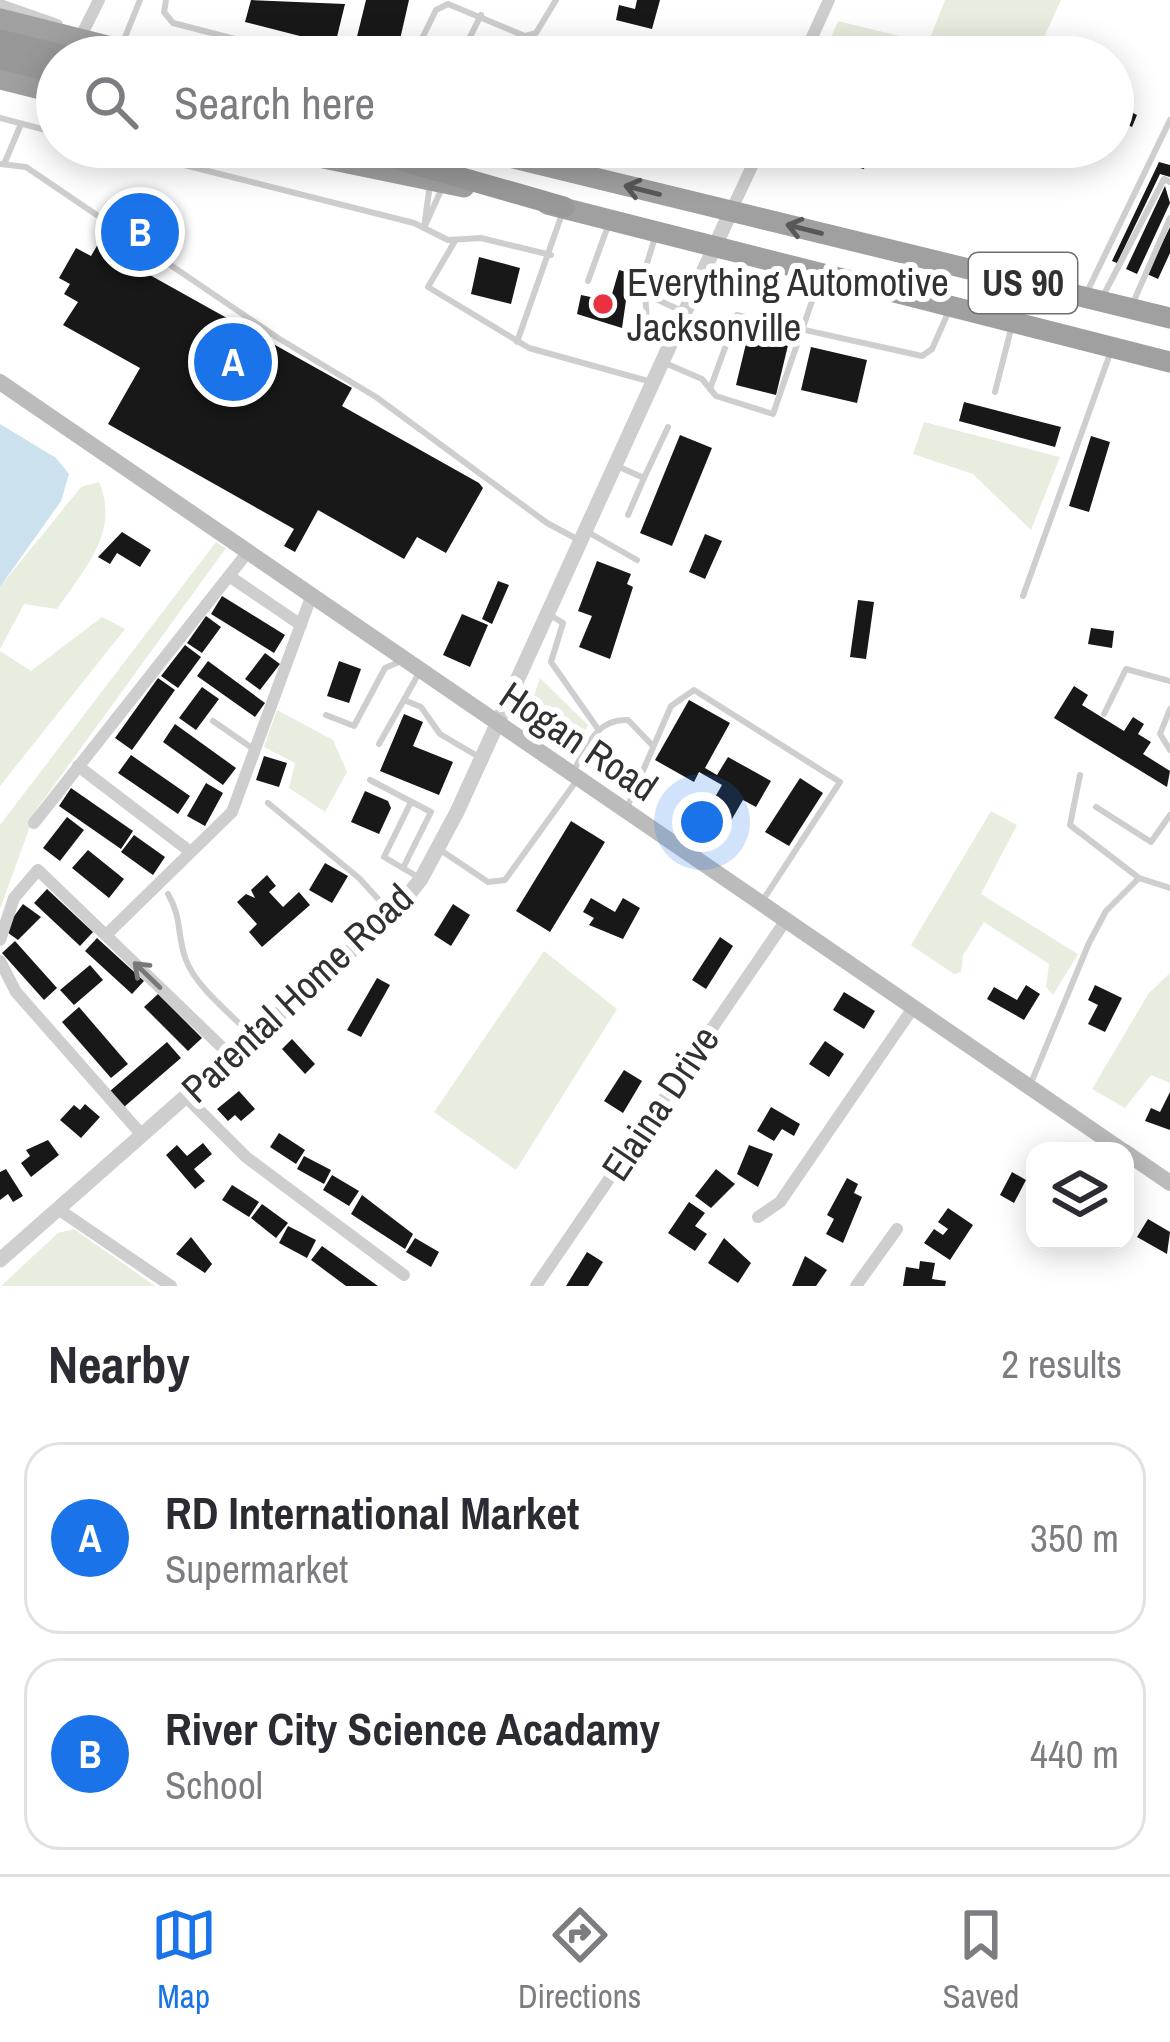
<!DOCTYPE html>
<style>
body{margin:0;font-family:"Archivo Narrow",sans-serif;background:#f2f2f3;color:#2b2b33}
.controls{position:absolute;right:36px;bottom:36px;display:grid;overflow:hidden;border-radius:24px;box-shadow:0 6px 30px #0003}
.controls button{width:108px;height:108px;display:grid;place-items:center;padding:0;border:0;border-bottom:3px solid #e1e1e2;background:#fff;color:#2b2b33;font:60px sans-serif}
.you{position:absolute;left:702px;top:822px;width:42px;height:42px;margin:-30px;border:9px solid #fff;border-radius:50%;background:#1a73e8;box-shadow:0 0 0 18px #1a73e833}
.badge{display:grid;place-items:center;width:78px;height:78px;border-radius:50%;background:#1a73e8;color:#fff;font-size:39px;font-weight:700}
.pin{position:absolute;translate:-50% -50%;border:6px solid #fff;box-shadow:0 3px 12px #0006}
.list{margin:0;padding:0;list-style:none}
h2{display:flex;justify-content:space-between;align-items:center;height:156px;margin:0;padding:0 48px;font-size:51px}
h2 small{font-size:39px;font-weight:400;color:#7c7c81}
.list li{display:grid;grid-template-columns:78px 1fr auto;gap:36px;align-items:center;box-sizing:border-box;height:192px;margin:0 24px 24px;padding:0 24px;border:3px solid #e1e1e2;border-radius:36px}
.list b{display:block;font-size:45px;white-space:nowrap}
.list p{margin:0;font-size:39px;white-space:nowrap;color:#7c7c81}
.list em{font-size:39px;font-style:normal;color:#7c7c81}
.icon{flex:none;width:66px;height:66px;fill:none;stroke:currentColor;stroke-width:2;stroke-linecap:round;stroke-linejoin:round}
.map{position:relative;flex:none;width:1170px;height:1286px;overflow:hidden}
.search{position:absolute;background:#fff;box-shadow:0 6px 30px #0003;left:36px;right:36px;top:36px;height:132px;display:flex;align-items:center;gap:30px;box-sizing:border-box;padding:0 42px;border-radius:66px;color:#7c7c81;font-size:45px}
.sheet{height:588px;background:#fff}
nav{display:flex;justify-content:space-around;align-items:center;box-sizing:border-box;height:168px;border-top:3px solid #e1e1e2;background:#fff;font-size:33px;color:#7c7c81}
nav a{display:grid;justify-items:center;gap:6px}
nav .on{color:#1a73e8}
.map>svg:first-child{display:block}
</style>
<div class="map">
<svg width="1170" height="1286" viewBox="0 0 1170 1286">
<rect width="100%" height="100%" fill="#fff"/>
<g fill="#e7eedf">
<path d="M945,0h116l-26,57h-212l15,-36 90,22z"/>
<path d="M924,422l136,35 -29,73 -58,-56 -60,-20z"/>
<path d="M99,482c21,50 -14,86 -42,127l-33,-5 -24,45v-62l81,-100z"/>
<path d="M216,542l10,6 -190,262 -36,99v-84z"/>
<path d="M102,617l23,12 -125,157v-135l31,20z"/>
<path d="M540,678l48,47 -15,28 -47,-34z"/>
<path d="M277,710l56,30 14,32 -22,40 -36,-24 6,-25 -31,-16z"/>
<path d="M991,811l26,14 -36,69 97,60 -25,41 -7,-8 3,-23 -65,-42 -21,33 -2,17 -7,2 -43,-29z"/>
<path d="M544,951l73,58 -101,161 -82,-58z"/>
<path d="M1170,973v110l-19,-8 -26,33 -33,-19 57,-96z"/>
<path d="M74,1229l81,57h-154l57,-53z"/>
</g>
<path fill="#cbe1ee" d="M0,424l56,34 13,16 -8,27 -61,86z"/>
<g fill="#181818">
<path d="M251,0l94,4 -10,41 -90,-23z"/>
<path d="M366,0h43l-13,57h-44z"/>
<path d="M637,0h23l-8,29 -36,-9 3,-15 16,4z"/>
<path d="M1113,103l24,12 -5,12 -13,-6 -6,13z"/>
<path d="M823,147l46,1 -5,21 -44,-11z"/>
<path d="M1159,162l11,3v12l-10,-3 -43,89 -5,-2z"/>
<path d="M1165,186l5,17 -33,71 -11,-5z"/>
<path d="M1170,227v26l-12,26 -11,-5z"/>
<path d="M105,232l7,4 -7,14 247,138 -10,18 137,77 4,5 -37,65 -29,-16 -13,22 -86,-49 -23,42 -11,-6 10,-17 -186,-105 32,-56 -77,-43 15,-23 -14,-8 6,-10 -11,-6 17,-30 15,8z"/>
<path d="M479,257l41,11 -9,36 -40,-10z"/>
<path d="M619,270l11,3 -8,55 -45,-14 4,-19 29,6z"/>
<path d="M750,327l40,10 -14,58 -40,-10z"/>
<path d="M811,347l56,13 -10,43 -56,-13z"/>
<path d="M964,402l97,25 -6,20 -96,-26z"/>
<path d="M680,435l32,13 -40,98 -32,-13z"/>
<path d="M1091,436l19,6 -21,70 -20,-6z"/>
<path d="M122,532l29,18 -11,17 -23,-14 -7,11 -12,-7z"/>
<path d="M705,534l17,7 -17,38 -16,-7z"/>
<path d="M597,561l34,13 -4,10 6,3 -23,72 -31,-12 13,-31 -14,-5z"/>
<path d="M498,581l11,4 -17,39 -10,-5z"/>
<path d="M222,596l63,39 -11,18 -63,-39z"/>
<path d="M858,600l16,2 -8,57 -16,-2z"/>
<path d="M462,614l26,11 -18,42 -27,-12z"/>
<path d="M206,616l15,11 -19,26 -15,-10z"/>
<path d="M1091,628l23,3 -2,17 -24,-4z"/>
<path d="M185,645l16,12 -23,31 -17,-12z"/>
<path d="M265,653l15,11 -20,26 -15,-11z"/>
<path d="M208,661l57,42 -10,14 -58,-41z"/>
<path d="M339,661l22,8 -12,34 -22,-7z"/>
<path d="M158,678l17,12 -43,60 -17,-12z"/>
<path d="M1074,686l14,9 -6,10 42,26 9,-14 11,7 -6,10 13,8 -8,12 27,17 -3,16 -113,-69z"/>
<path d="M202,687l17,12 -23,31 -17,-12z"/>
<path d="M689,700l41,23 -25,45 12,7 11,-18 43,24 -15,26 -13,-7 -22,38 -22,-13 23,-40 -23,-13 -5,10 -39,-22z"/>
<path d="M404,714l19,8 -10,24 40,16 -14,33 -59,-24z"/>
<path d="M175,724l61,44 -13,17 -60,-43z"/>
<path d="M131,755l59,41 -12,18 -60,-41z"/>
<path d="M264,756l23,7 -8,24 -23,-7z"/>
<path d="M800,778l23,15 -34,53 -24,-14z"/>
<path d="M206,783l17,10 -18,33 -18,-10z"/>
<path d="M71,788l62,43 -12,18 -62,-43z"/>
<path d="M365,791l23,10 3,7 -12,26 -28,-12z"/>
<path d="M67,817l17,13 -24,31 -17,-13z"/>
<path d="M571,821l34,21 -55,90 -34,-21z"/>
<path d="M134,835l31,22 -12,18 -32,-23z"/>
<path d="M88,850l36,29 -15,19 -37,-30z"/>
<path d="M325,863l23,13 -16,27 -23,-13z"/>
<path d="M267,875l9,11 -7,6 14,15 16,-15 11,13 -48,42 -13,-15 8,-8 -20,-22 9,-8 9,4 -4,-8z"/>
<path d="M47,889l46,43 -13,14 -46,-43z"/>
<path d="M591,898l24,14 8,-14 17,10 -17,31 -34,-14 5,-7 -11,-6z"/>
<path d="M23,904l18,13 -23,23 -14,-10z"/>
<path d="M453,904l17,11 -19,31 -17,-11z"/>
<path d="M720,937l13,9 -27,43 -14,-9z"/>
<path d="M97,938l47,43 -12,13 -47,-43z"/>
<path d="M15,941l42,47 -13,12 -42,-47z"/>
<path d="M90,965l13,15 -29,25 -14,-15z"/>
<path d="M377,978l13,7 -29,52 -14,-7z"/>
<path d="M1026,985l14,9 -16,26 -37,-21 7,-12 23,13z"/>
<path d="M1095,985l27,13 -17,34 -17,-8 10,-19 -10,-5z"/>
<path d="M844,992l31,19 -11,18 -31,-19z"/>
<path d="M158,994l44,44 -14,13 -44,-44z"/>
<path d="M79,1007l49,57 -17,14 -49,-56z"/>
<path d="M292,1039l23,25 -10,10 -23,-25z"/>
<path d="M825,1041l19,13 -15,23 -20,-13z"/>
<path d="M167,1042l14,16 -57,49 -14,-16z"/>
<path d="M624,1070l18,11 -19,32 -19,-12z"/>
<path d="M239,1091l16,18 -14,12 -6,-6 -7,6 -11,-12z"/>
<path d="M1170,1092v38l-25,-9 6,-13 9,4z"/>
<path d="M85,1104l15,13 -19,21 -21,-18 14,-15 6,5z"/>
<path d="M771,1107l29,17 -6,12 -12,-7 -8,12 -17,-10z"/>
<path d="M279,1133l26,17 -9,14 -26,-17z"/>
<path d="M48,1140l11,15 -28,22 -10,-14 9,-7 -4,-6z"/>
<path d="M203,1143l9,11 -18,15 11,12 -10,8 -29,-34 11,-10 10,11z"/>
<path d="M749,1145l24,9 -15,33 -21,-13z"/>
<path d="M304,1156l27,14 -7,14 -27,-15z"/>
<path d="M6,1169l17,27 -10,6 -5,-8 -8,6v-28z"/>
<path d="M716,1169l19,15 -24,24 -16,-12z"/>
<path d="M1012,1172l14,8 -12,23 -14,-8z"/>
<path d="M332,1175l27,16 -10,15 -26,-16z"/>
<path d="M847,1178l11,6 -4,9 8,4 -19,46 -17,-9 8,-15 -7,-4z"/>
<path d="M232,1185l27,17 -10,15 -27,-17z"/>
<path d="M362,1195l51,39 -8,15 -54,-35z"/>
<path d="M689,1202l16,11 -10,13 12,8 -12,17 -27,-18z"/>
<path d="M262,1204l26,19 -12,15 -25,-20z"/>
<path d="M948,1208l25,17 -23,35 -26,-17 10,-14 9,6 5,-6 -10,-7z"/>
<path d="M1148,1219l22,13 -3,22 -30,-17z"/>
<path d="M288,1226l28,14 -9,18 -28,-15z"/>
<path d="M191,1237l21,27 -7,9 -29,-19z"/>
<path d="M415,1238l24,14 -8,15 -25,-15z"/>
<path d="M724,1238l27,25 -13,20 -30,-20z"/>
<path d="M322,1246l56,40h-32l-35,-26z"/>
<path d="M587,1252l16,10 -15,24h-22z"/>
<path d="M805,1256l22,14 -11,16h-24z"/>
<path d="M920,1261l15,2 -3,16 14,2 -1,5h-42l3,-19 13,2z"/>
</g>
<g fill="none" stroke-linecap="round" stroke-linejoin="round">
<g stroke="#cecece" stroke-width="6">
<path d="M166,0l-2,12 9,11 132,34"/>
<path d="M121,47l19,-47"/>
<path d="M258,57l1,-7"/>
<path d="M413,57l23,-47 12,-6 127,53"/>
<path d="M460,57l21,-42"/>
<path d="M489,57l19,-16 28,-8 20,-33"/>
<path d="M0,118l57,15"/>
<path d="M113,147l301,76 34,17 33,-2 70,17"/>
<path d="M5,162l16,-38"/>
<path d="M0,164l26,3 252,171 98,59 171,126 30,16"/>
<path d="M184,165l5,-18"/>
<path d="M424,228l18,-40"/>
<path d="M424,228l6,-44"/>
<path d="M656,234l-16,52 5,8 39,18"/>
<path d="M455,241l-27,46 101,61 119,33"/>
<path d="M588,281l21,-58"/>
<path d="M645,294l3,38 19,14"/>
<path d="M1086,294l84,-174"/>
<path d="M1102,298l62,-119 6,3"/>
<path d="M1133,303l37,-85"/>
<path d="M517,342l46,-131"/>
<path d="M665,363l37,16 14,17 57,18 47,-136"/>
<path d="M710,389l27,-74 185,41 10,-7 16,-36"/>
<path d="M995,392l17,-67"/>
<path d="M617,466l27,12 24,-51"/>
<path d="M628,515l16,-37"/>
<path d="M586,531l51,29"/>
<path d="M1023,596l88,-245"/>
<path d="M548,614l15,9 -12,39 47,67"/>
<path d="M404,700l17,7 19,27 39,23"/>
<path d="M1170,709l-10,25 10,16"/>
<path d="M1104,714l22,-45 44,12"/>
<path d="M326,715l28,11 31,-58 14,-6"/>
<path d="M213,721l39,27"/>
<path d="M379,744l40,-71"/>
<path d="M573,772c14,-25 23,-54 55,-52l24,25"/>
<path d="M1080,775l-10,50 69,53"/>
<path d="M370,780l61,32 -28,56"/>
<path d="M411,802l-27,55 34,20"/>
<path d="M268,803l91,75 31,34"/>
<path d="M1096,807l55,35 19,-27"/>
<path d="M626,810l45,-104 23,-16 146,92 -77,118"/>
<path d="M439,849l49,33 17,-2 72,-100"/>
<path d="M168,894c14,23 9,43 18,66 10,27 45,54 65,75"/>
<path d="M1031,1083l58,-140 17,-32 33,-33 31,10"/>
</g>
<g stroke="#cecece" stroke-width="12">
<path d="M0,5l57,20"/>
<path d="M80,38l19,-38"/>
<path d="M803,57l26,-57"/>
<path d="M731,211l30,-64"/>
<path d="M229,576l72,49"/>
<path d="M78,766l110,84"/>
<path d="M34,823l213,-270"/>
<path d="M106,935l126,-123 79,-215"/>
<path d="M0,940l14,-42 24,-28 194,187"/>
<path d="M0,961l16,31 126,143"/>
<path d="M186,1097l60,60 158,118"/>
<path d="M58,1209l113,77"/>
<path d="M758,1217l22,-15 133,-194"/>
<path d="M536,1286l250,-366"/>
<path d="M856,1286l41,-57"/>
</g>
<path stroke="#cecece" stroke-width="15" d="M0,1260l393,-346 28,-35 36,-67 274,-601"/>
<g stroke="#bbb" stroke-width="16">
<path d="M0,382l1123,769"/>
<path d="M1125,1152l45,31"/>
</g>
<g stroke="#a0a0a0" stroke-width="21">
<path d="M0,19l151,38"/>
<path d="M0,79l57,14"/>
<path d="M270,147l194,40"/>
<path d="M468,147l702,171"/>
<path d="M547,204l623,158"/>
</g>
<g stroke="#989898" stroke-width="21">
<path d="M0,40l70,17"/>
<path d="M0,59l57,14"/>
<path d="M354,147l210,60"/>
</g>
</g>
<defs><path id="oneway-shaft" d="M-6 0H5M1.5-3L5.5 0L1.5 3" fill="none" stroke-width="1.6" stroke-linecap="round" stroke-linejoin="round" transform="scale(3)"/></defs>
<g stroke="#585858">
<use href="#oneway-shaft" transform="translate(642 190) rotate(-166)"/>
<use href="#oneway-shaft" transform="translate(804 229) rotate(-166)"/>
</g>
<use stroke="#787878" href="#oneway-shaft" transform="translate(147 975) rotate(-136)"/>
<circle fill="#ea3140" stroke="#fff" stroke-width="4.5" cx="603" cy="304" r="12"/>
<g text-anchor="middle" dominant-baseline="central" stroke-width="12" stroke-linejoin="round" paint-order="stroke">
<rect fill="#fff" stroke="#6f6f6f" stroke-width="3" x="969" y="253" width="108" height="60" rx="9"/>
<g font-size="36" font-weight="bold" fill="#313131">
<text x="1023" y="283">US 90</text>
</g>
<g font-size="39" fill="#313131" stroke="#fff" text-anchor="start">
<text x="627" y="282">Everything Automotive<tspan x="627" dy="45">Jacksonville</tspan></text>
</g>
<g font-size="39" fill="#313131" stroke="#fff">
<text transform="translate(579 741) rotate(34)">Hogan Road</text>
<text transform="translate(297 993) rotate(-43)">Parental Home Road</text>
<text transform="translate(660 1103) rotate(-56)">Elaina Drive</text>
</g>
</g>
</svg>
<div class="controls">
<button><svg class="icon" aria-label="layers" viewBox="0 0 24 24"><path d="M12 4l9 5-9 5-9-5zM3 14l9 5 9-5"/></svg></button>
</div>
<div class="you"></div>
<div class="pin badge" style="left:233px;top:362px">A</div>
<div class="pin badge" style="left:140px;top:232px">B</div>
<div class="search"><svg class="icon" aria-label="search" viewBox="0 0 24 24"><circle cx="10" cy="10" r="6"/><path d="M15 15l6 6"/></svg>Search here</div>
</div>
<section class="sheet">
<h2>Nearby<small>2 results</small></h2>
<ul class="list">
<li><span class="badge">A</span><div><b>RD International Market</b><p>Supermarket</p></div><em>350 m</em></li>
<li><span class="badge">B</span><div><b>River City Science Acadamy</b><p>School</p></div><em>440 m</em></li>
</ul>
</section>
<nav>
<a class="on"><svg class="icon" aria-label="map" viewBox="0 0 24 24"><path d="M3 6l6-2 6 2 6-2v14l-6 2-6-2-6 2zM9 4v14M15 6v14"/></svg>Map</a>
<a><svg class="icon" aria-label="directions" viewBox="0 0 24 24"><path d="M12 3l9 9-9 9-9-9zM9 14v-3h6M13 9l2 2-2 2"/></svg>Directions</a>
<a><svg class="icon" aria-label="saved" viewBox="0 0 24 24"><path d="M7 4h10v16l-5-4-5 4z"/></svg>Saved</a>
</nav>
